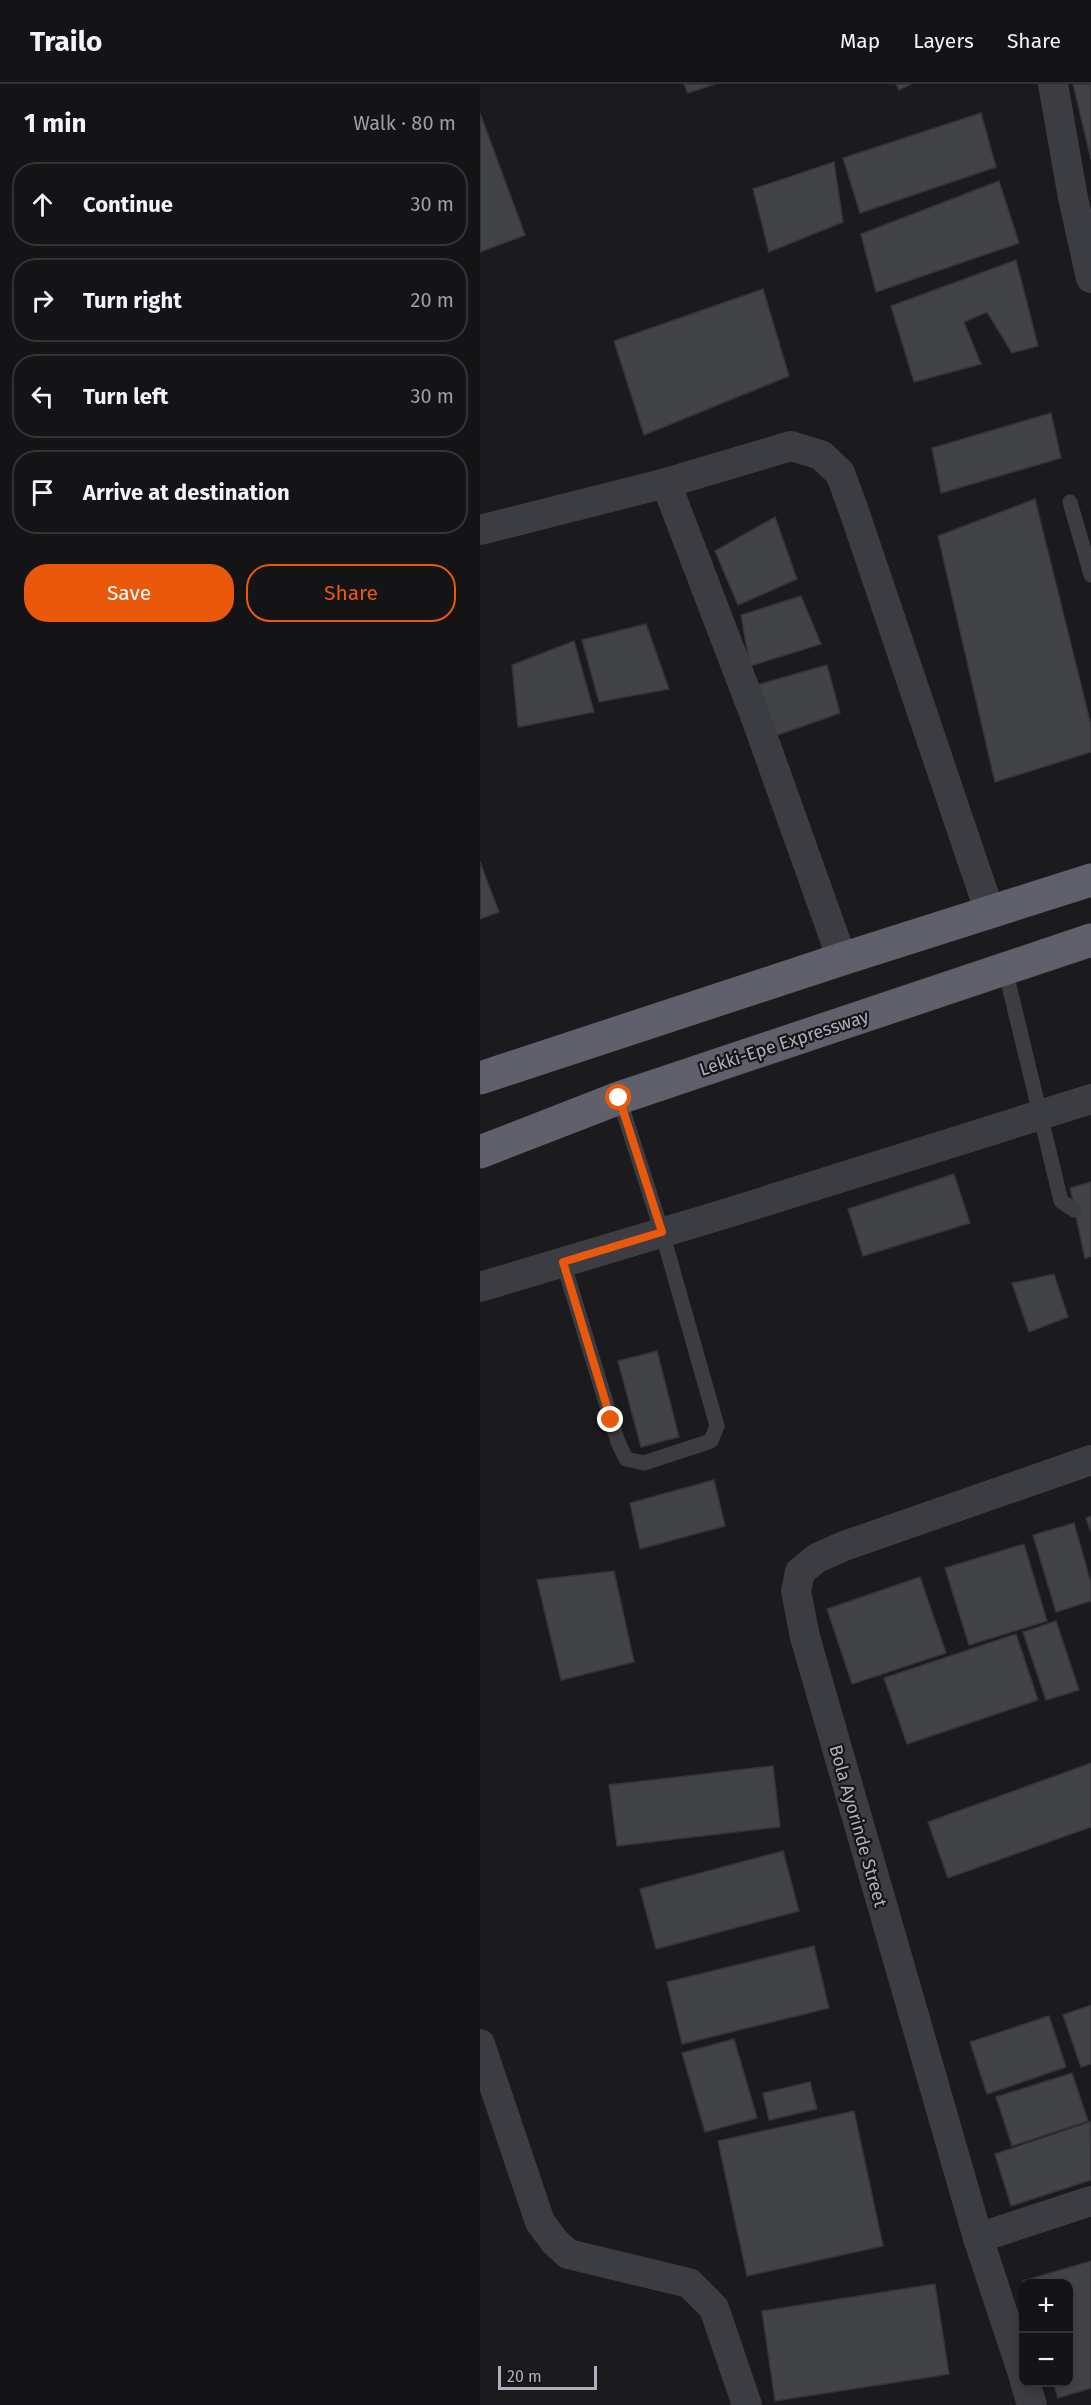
<!DOCTYPE html>
<meta charset="utf-8">
<style>
body{margin:0;font-family:"Fira Sans",sans-serif;background:#1d1d1f;color:#f1f3f6}
.controls{position:absolute;right:18px;bottom:18px;display:grid;overflow:hidden;border-radius:12px;box-shadow:0 3px 9px #0003}
.controls button{width:54px;height:54px;display:grid;place-items:center;padding:0;border:0;border-bottom:2px solid #333335;background:#141416;color:#f1f3f6;font:30px sans-serif}
.scale{position:absolute;left:18px;bottom:15px;width:99px;box-sizing:border-box;padding-left:6px;border:3px solid #adb0bd;border-top:0;font-size:16px;line-height:21px;white-space:nowrap;color:#adb0bd;-webkit-text-stroke:4px #161618;paint-order:stroke}
.stop{position:absolute;width:18px;height:18px;margin:-14px;border:4px solid #ea580c;border-radius:50%;background:#fff}
.stop.end{background:#ea580c;border-color:#fff;box-shadow:0 2px 6px #0008}
.list{margin:0;padding:0;list-style:none}
h2{display:flex;justify-content:space-between;align-items:center;height:78px;margin:0;padding:0 24px;font-size:26px}
h2 small{font-size:20px;font-weight:400;color:#9d9ea1}
.list li{display:grid;grid-template-columns:39px 1fr auto;gap:18px;align-items:center;box-sizing:border-box;height:84px;margin:0 12px 12px;padding:0 12px;border:2px solid #333335;border-radius:24px}
.list b{display:block;font-size:22px;white-space:nowrap}
.list em{font-size:20px;font-style:normal;color:#9d9ea1}
.actions{display:flex;gap:12px;padding:18px 24px}
.actions a{flex:1;padding:14px 0;border:2px solid #ea580c;border-radius:24px;text-align:center;font-size:21px;color:#ea580c}
.actions .main{background:#ea580c;color:#fff}
.icon{flex:none;width:33px;height:33px;fill:none;stroke:currentColor;stroke-width:2;stroke-linecap:round;stroke-linejoin:round}
.map{position:relative;flex:none;width:611px;height:2321px;overflow:hidden}
header{display:flex;align-items:center;gap:36px;box-sizing:border-box;height:84px;padding:0 30px;background:#141416;border-bottom:2px solid #333335}
header strong{font-size:28px}
nav{display:flex;gap:33px;margin-inline-start:auto;font-size:21px}
main{display:flex}
aside{flex:1;background:#141416}
.map>svg:first-child{display:block}
</style>
<header>
<strong>Trailo</strong>
<nav><a>Map</a><a>Layers</a><a>Share</a></nav>
</header>
<main>
<aside>
<h2>1 min<small>Walk · 80 m</small></h2>
<ul class="list">
<li><svg class="icon" aria-label="ahead" viewBox="0 0 24 24"><path d="M12 20V5M6 11l6-6 6 6"/></svg><div><b>Continue</b></div><em>30 m</em></li>
<li><svg class="icon" aria-label="right" viewBox="0 0 24 24"><path d="M7 20v-9h11M14 6l5 5-5 5"/></svg><div><b>Turn right</b></div><em>20 m</em></li>
<li><svg class="icon" aria-label="left" viewBox="0 0 24 24"><path d="M17 20v-9H6M10 6l-5 5 5 5"/></svg><div><b>Turn left</b></div><em>30 m</em></li>
<li><svg class="icon" aria-label="arrive" viewBox="0 0 24 24"><path d="M6 21V4h12l-3 4 3 4H6"/></svg><div><b>Arrive at destination</b></div></li>
</ul>
<div class="actions"><a class="main">Save</a><a>Share</a></div>
</aside>
<div class="map">
<svg width="611" height="2321" viewBox="0 0 611 2321">
<rect width="100%" height="100%" fill="#1b1b1d"/>
<g fill="#424347" stroke="#353539" stroke-width="1.5">
<path d="M204,0h31l-27,9z"/>
<path d="M416,0h15l-12,6z"/>
<path d="M593,0h18v75z"/>
<path d="M0,29l45,122 -45,17z"/>
<path d="M501,29l15,54 -136,46 -17,-55z"/>
<path d="M354,78l9,60 -74,30 -16,-63z"/>
<path d="M519,97l20,62 -143,49 -15,-58z"/>
<path d="M536,176l22,86 -26,7 -25,-41 -23,10 17,42 -67,18 -23,-76z"/>
<path d="M283,205l26,87 -145,59 -30,-94z"/>
<path d="M571,329l10,45 -120,35 -9,-45z"/>
<path d="M555,415l56,226v27l-96,30 -57,-246z"/>
<path d="M295,433l22,62 -59,26 -23,-54z"/>
<path d="M321,512l20,48 -71,22 -9,-51z"/>
<path d="M166,540l23,65 -70,13 -17,-62z"/>
<path d="M94,557l20,71 -76,15 -6,-62z"/>
<path d="M347,581l13,48 -65,23 -18,-51z"/>
<path d="M0,778l19,50 -19,7z"/>
<path d="M474,1090l16,49 -107,33 -15,-47z"/>
<path d="M611,1098v74l-6,3 -15,-71z"/>
<path d="M574,1190l14,43 -39,15 -17,-49z"/>
<path d="M177,1267l22,86 -38,10 -23,-86z"/>
<path d="M234,1396l11,46 -85,23 -10,-46z"/>
<path d="M611,1432v16l-5,-14z"/>
<path d="M594,1439l17,60v18l-35,11 -23,-77z"/>
<path d="M544,1460l23,77 -78,24 -24,-77z"/>
<path d="M134,1487l20,91 -73,18 -24,-100z"/>
<path d="M440,1493l26,76 -94,31 -25,-75z"/>
<path d="M576,1537l23,69 -33,10 -23,-68z"/>
<path d="M536,1550l22,66 -131,44 -23,-66z"/>
<path d="M611,1679v64l-143,51 -20,-56z"/>
<path d="M293,1682l7,61 -163,19 -8,-61z"/>
<path d="M303,1767l16,60 -143,38 -16,-60z"/>
<path d="M334,1862l15,62 -147,36 -15,-62z"/>
<path d="M611,1921v59l-10,3 -18,-52z"/>
<path d="M569,1932l17,51 -79,27 -17,-52z"/>
<path d="M254,1955l23,79 -52,14 -23,-79z"/>
<path d="M592,1989l16,48 -76,25 -16,-49z"/>
<path d="M330,1998l7,27 -48,11 -6,-27z"/>
<path d="M374,2027l29,135 -136,30 -29,-135z"/>
<path d="M610,2038l1,58 -80,26 -16,-52z"/>
<path d="M611,2177v127l-33,10 -5,-16h15v-98h-44l-1,-3z"/>
<path d="M455,2200l14,90 -174,27 -13,-90z"/>
</g>
<g fill="none" stroke-linecap="round" stroke-linejoin="round">
<g stroke="#3c3c43" stroke-width="15">
<path d="M590,418l21,73"/>
<path d="M525,885l56,232 13,9"/>
<path d="M83,1178l55,180 8,17 18,4 67,-22 6,-15 -55,-194 -43,-134"/>
</g>
<g stroke="#3c3c43" stroke-width="30">
<path d="M573,0l20,114 18,80"/>
<path d="M186,399l91,238 85,238"/>
<path d="M0,446l186,-47 125,-37 30,9 19,18 14,38 136,402"/>
<path d="M0,1203l251,-75 360,-113"/>
<path d="M0,1960l60,178 15,20 13,12 121,29 25,25 33,97"/>
<path d="M498,2154l113,-37"/>
<path d="M544,2293l-46,-139 -173,-601 -9,-46 4,-19 17,-14 27,-12 247,-86"/>
<path d="M545,2298l7,23"/>
</g>
<g stroke="#5f606b" stroke-width="33">
<path d="M0,994l362,-119 249,-79"/>
<path d="M0,1068l139,-54 472,-158"/>
</g>
</g>
<g fill="none" stroke-linecap="round" stroke-linejoin="round">
<path stroke="#ea580c" stroke-width="8" d="M131,1336l-48,-158 99,-30 -43,-134"/>
</g>
<g text-anchor="middle" dominant-baseline="central" stroke-width="4.5" stroke-linejoin="round" paint-order="stroke">
<g font-size="18" fill="#adb0bd" stroke="#161618">
<text transform="translate(304 959) rotate(-18)">Lekki-Epe Expressway</text>
<text transform="translate(378 1742) rotate(74)">Bola Ayorinde Street</text>
</g>
</g>
</svg>
<div class="controls">
<button>+</button>
<button>−</button>
</div>
<div class="scale">20 m</div>
<div class="stop" style="left:139px;top:1014px"></div>
<div class="stop end" style="left:131px;top:1336px"></div>
</div>
</main>
